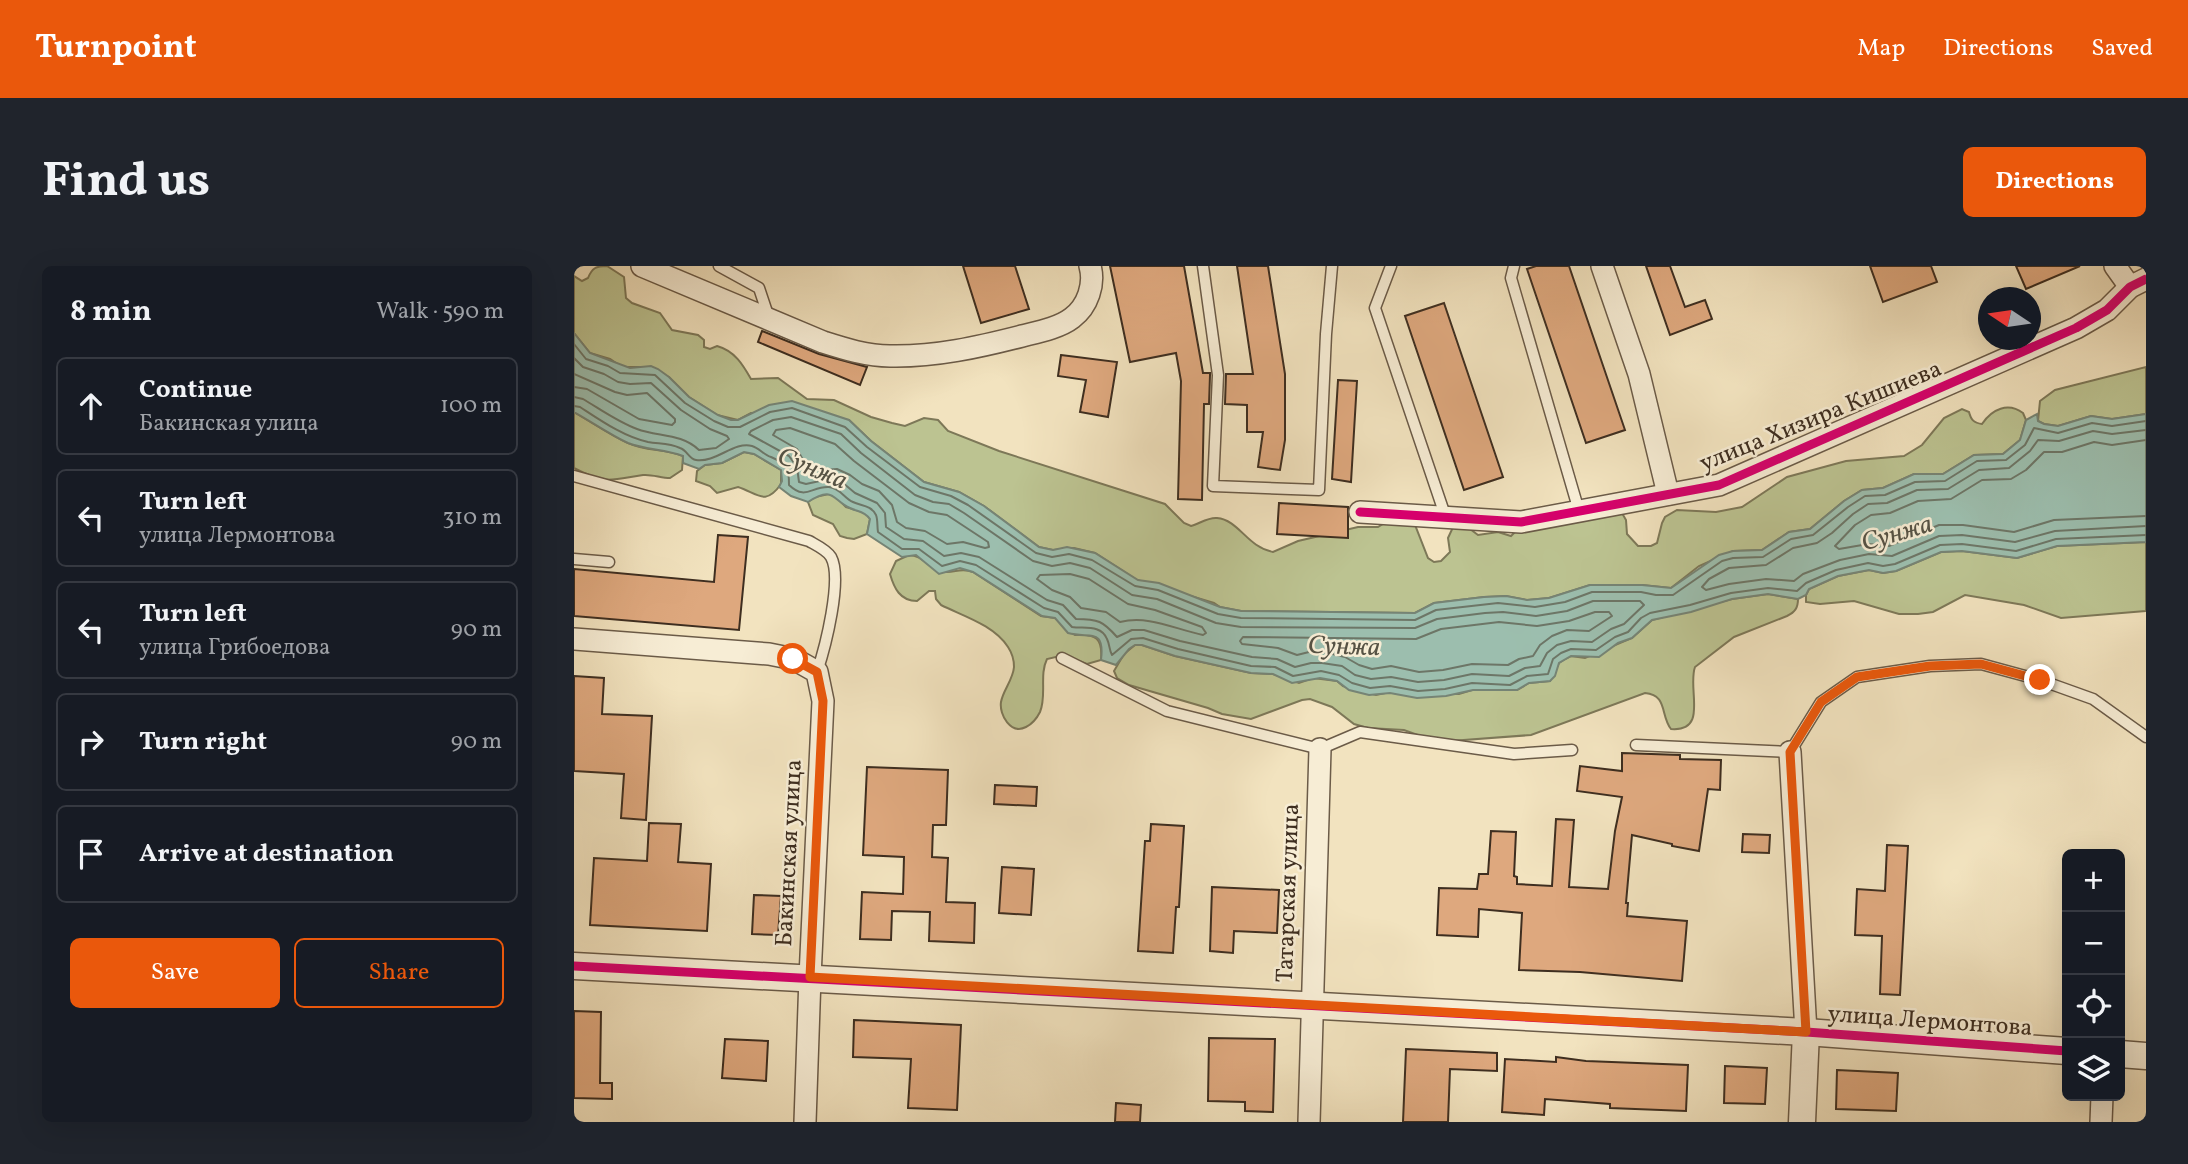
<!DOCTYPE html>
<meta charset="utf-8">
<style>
body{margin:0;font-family:Vollkorn,serif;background:#20242c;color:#f1f3f6}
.controls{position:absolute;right:21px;bottom:21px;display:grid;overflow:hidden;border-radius:10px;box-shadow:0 7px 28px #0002}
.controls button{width:63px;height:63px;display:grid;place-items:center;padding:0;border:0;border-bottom:2px solid #363941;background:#171b24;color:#f1f3f6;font:35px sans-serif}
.compass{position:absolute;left:1404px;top:21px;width:63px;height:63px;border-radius:50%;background:#171b24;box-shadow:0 7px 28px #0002;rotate:283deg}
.stop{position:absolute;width:21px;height:21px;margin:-16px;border:5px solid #ea580c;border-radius:50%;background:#fff}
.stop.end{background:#ea580c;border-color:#fff;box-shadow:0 2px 7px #0008}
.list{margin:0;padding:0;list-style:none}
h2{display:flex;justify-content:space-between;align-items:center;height:91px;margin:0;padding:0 28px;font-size:30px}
h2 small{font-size:23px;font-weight:400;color:#9ea1a6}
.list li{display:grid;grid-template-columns:46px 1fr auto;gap:21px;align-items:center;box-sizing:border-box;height:98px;margin:0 14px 14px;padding:0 14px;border:2px solid #363941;border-radius:10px}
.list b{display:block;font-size:26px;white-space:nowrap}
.list p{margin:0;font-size:23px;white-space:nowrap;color:#9ea1a6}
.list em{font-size:23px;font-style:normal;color:#9ea1a6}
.actions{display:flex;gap:14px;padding:21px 28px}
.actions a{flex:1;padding:16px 0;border:2px solid #ea580c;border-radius:10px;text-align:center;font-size:24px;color:#ea580c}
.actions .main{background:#ea580c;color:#fff}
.icon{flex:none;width:38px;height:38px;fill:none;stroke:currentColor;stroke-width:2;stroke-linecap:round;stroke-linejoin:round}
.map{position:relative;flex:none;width:1572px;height:856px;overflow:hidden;border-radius:10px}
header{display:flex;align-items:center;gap:42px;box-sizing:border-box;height:98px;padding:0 35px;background:#ea580c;color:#fff}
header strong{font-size:33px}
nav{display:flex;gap:38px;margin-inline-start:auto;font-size:24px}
.intro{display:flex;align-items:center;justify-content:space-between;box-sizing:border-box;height:168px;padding:0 42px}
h1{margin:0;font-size:49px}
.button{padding:18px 32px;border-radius:10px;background:#ea580c;color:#fff;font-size:24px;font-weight:700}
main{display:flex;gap:42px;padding:0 42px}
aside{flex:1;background:#171b24;border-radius:10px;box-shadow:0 7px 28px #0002}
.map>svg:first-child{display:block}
</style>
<header>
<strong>Turnpoint</strong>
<nav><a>Map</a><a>Directions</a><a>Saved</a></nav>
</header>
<div class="intro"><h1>Find us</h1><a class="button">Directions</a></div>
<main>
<aside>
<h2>8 min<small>Walk · 590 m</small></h2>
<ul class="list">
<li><svg class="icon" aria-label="ahead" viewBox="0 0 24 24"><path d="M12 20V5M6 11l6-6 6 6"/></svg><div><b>Continue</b><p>Бакинская улица</p></div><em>100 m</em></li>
<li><svg class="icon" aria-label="left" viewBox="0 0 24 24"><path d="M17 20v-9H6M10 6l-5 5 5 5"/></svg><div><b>Turn left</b><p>улица Лермонтова</p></div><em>310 m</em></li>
<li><svg class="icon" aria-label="left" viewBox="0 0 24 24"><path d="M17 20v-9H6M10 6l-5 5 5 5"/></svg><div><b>Turn left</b><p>улица Грибоедова</p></div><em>90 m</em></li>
<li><svg class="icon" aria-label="right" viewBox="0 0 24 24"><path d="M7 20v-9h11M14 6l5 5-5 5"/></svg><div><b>Turn right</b></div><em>90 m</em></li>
<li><svg class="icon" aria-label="arrive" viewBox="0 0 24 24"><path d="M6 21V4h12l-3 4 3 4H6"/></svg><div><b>Arrive at destination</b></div></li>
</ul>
<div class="actions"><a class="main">Save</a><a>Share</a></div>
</aside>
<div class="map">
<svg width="1572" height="856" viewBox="0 0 1572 856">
<rect width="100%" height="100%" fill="#f2e3bf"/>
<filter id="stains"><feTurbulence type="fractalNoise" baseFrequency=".00286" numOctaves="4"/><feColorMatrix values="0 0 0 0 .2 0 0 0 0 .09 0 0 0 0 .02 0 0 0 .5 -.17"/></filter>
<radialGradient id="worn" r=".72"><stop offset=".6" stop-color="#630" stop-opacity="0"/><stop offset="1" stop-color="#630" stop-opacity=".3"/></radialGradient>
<g fill="#bcc391" stroke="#7d7858" stroke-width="2">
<path d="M33,0l17,11 2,21 6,5 28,10 12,17 26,5 6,5v7l6,2 7,-3c18,5 26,19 34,33l27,-1 29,21 27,1 37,17 21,6 13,3 19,-8 14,2 10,11 51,20 166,53 19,19 7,3c8,-2 17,-9 26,-8 22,2 30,29 56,34l25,-11 60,-14h20l21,-13 16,11 13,33 6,4 7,-1 9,-9 -2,-14 6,-13 12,1 12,9 20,-3 13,4 5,-5 106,-18 4,7 1,14 11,12h13l6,-3 5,-20 3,-6 12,-7 39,2 26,-5 45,-30 59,-16 58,-5 18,-11 22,-27 18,-9 7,3c2,8 5,11 13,12 10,-15 26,-22 41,-11l3,7 -6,20 -17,14 -29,1 -31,19h-29l-31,14 -21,2 -18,11 -34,28 -21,3 -27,18 -29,1 -34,15 -28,22 -29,-3h-52l-41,13 -22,2 -21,-4 -22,1 -50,6 -19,10 -174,-2 -21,-4 -6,-4 -77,-23 -42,-27 -21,-5 -21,2 -14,-3 -55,-41 -25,-14 -35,-10 -53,-41 -22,-21 -98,-7 -13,7 -21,-5 -28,-18 -20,-20 -25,-10h-22l-12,-8 -20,-6 -16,-20v-57l8,5 6,-3c4,-10 8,-12 19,-12z"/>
<path d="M1572,101v47l-34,5 -21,-3 -33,10 -14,-2 -6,-3 2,-20 15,-11z"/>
<path d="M0,146c18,10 36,23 54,31 18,8 37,6 55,13l-1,14 -12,8c-9,0 -18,-4 -27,-3 -33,5 -37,10 -69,-7z"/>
<path d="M170,186l10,2 27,16v14c-16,23 -24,9 -43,3l-21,6 -7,-7 -14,-5 1,-10 8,-6 17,-2z"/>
<path d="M255,228l7,3 10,10 20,6 4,6 -3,15 -13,5 -7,-1 -7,-2 -7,-12 -20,-9 -5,-13 7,-5z"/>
<path d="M1572,276v69l-85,7 -37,-13 -59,-10 -32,17 -15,2h-19l-45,-13 -34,3 -14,-2v-7l3,-6 29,-13 31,-6 14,3 13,-2 45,-19 21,-1 55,7 40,-12z"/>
<path d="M335,289c15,0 21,16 36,17 10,1 16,-5 28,0l68,44 14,2 20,17c21,-2 28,4 26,25l-14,4 -23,-9 -17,4c-8,16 0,36 -7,53 -3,6 -8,12 -14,15 -15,8 -27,-12 -25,-25 2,-12 12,-22 13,-35 0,-7 -2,-14 -6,-20 -14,-22 -45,-31 -67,-42l-5,-6 -1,-8h-6l-12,10c-17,0 -23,-13 -27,-27l6,-13z"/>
<path d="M1194,328l30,5c0,9 -3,13 -11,17l-53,21 -39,30c-8,22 14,65 -24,62 -11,-14 -3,-34 -26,-36l-114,42 -94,7 -33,-12 -36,-2 -14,-4 -22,-17 -22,-8 -8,1 -51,19 -29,-5 -14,-6 -79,-23 -12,-7 -3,-7 10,-17 11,-9h7l33,11 76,17 22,1 26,9 14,-5 24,3 6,5 33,9 14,-3 69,2 13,-4h45l12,-7 21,-2 9,-18 6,-4 6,-3 14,2 47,-20 20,-18 80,-21z"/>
</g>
<path fill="#9cbeae" stroke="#768475" stroke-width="2" d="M0,67l16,20 40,15 21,-2 7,3 11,8 20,20 29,18 13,5h7l31,-15 23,-4 57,19 22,21 53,41 35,10 25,14 55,41 14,3 14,-3 28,6 43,27 21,3 61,24 21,4 174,2 19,-10 50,-6 22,-1 21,4 22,-2 41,-13h52l29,3 48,-33 14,-4 29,-1 27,-18 21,-3 34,-28 18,-11 21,-2 31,-14h29l31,-19 29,-1 17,-14 6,-20 11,-6 1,7 6,3 14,2 33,-10 21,3 34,-5v128l-89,4 -40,12 -55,-7 -21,1 -45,19 -13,2 -14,-3 -31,6 -29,13 -3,6 -8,4 -30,-5 -36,5 -41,13 -39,8 -20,18 -14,5 -19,14 -28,-1 -12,7 -4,13 -5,5 -21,2 -12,7h-44l-27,6 -29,2 -27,-5 -21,2 -20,-5 -12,-9 -17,-3 -28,5 -19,-9 -22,-1 -76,-17 -33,-11h-7l-6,4 -13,16 -15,-5c4,-33 -11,-21 -33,-27l-13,-15 -13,-2 -69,-44 -13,-4 -21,6 -23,-19 -14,2 -35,-23 3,-15c-6,-8 -12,-7 -20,-11 -18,-8 -16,-23 -42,-6l-17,-6 -12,-9 3,-6 -1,-11 -27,-16 -10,-2 -22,11 -17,2 -6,4 -16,-6v-7c-18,-7 -37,-6 -55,-13 -19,-9 -36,-21 -54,-31z"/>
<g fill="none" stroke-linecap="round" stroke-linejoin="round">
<g stroke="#6d7667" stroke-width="2">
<path d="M0,78l12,15 22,7 12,7 35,2 30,28 29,18 14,6h12l30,-15 22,-4 53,19 22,20 53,40 31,9 17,9 68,48 16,4 17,-3 23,6 43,26 23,4 60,24 23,4 174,2 21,-10 62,-7 37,4 30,-5 27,-10h49l15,3h17l49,-34 11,-3 30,-1 28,-18 22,-4 35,-28 17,-11 20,-1 30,-13 30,-1 32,-20 29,-1 19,-15 9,-17 24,5 34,-10 20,3 34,-5"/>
<path d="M0,92l9,9 21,7 14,8 12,2 21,-1 30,27 29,19 17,7 2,3 -13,9 -17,2c-18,-17 -41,-13 -62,-21 -19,-7 -37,-20 -54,-30l-9,-2"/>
<path d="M0,108l41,18 12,3 20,-2 28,26v3l-3,3 -33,-6 -52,-30 -13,-2"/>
<path d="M0,140l6,1c20,13 44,30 68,35 11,2 21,1 32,6 7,2 9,11 16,12 20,3 38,-19 56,-14 7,2 12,9 19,11 16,7 18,9 18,28 17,16 22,1 40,2 11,1 15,11 24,15 8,4 18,3 23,13 2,5 1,12 2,17l24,17h17l23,17 18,-5 16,4 68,43 14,4 14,15c12,2 29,-3 35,12 3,6 2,11 5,16l19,-16 12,-1 35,11 73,17 24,1 18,9 28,-5 18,4 13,8 18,5 20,-2 28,5 27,-2 27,-6 38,2 17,-9 21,-2 5,-15 8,-6 10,-4 25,1 19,-13 13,-5 13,-14 9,-5 40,-8 41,-12 37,-5 29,3 9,-8 30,-13 32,-7 15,3 12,-2 45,-19 22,-1 54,7 40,-12 90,-4"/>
<path d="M217,151l50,17 20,19 54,42 18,7 16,2 15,9 69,48 19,5 18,-3 20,5 42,27 25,4 59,24 25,4 174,1 22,-9 48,-6 18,-1 33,4 31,-5 26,-10h47l4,4 -20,19 -13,5 -19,13 -21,-1 -14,4 -10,8 -7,13 -15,2 -16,8 -37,-2 -28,6 -26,2 -27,-5 -20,2 -16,-4 -13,-9 -20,-3h-11l-16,4 -18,-8 -25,-2 -72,-16 -36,-11h-12l-15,7c-14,-16 -19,-18 -41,-18l-13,-14 -16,-5 -68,-43 -18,-4 -17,3 -21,-15 -19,-2 -18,-12 -1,-14 -8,-10 -22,-10 -12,-10 -14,-4 -23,5 -7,-2 -2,-15 -8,-11 -40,-22 2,-3 22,-11z"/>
<path d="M216,162l45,16 19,17 55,42 20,9 18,3 41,27 1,5 -4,1 -22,-6 -16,2 -22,-13 -19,-3 -9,-6 -5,-17 -13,-14 -17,-7 -12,-9 -13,-6 -28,2 -12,-22 -24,-14 3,-5z"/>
<path d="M1572,164l-34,4 -19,-3 -34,10 -21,-1 -8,11 -21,17 -30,2 -31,19 -31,1 -30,13 -19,1 -15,10 -21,19 -15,10 -24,5 -27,17 -37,3 -20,11 -7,8 4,3 23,-6 37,-5 28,2 9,-7 37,-14 29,-6 23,2 47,-20 23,-1 53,7 40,-11 91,-5"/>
<path d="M1572,174l-34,5 -18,-3 -32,10h-18l-18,18 -15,9 -29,1 -31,19 -33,2 -28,12 -19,2 -16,10 -20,21 4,3 29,-5 21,2 50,-21h24l51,7 40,-12 92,-4"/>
<path d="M496,308l19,5 39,25 27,6 47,17 4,6 -3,2c-29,-6 -54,-20 -83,-13l-14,-10 -25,-4 -11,-11 -18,-7 -15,-11 3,-4z"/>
<path d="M1021,346h14l3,4 -23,15 -22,-1 -15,6 -12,9 -7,11 -14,3 -11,6 -36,-1 -29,6 -24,2 -28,-6 -19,3 -13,-4 -14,-8 -21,-5h-15l-12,3 -19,-7 -36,-4 -2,-3 3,-4 173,2 25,-10 58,-7 38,4 32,-5z"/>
</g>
</g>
<g fill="#dea87e" stroke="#3e2e20" stroke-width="2">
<path d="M389,0h52l14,43 -48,14z"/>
<path d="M536,0h74l19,107h7v2l-1,29h-5l-2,96 -24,-1 3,-118 -5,-28 -46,9z"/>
<path d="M663,0h31l17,108v66l-5,30 -22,-3 5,-35h-16v-27l-22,-1 1,-30h27z"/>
<path d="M962,0h33l56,164 -39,13 -59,-174z"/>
<path d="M1072,0h24l15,41 20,-7 7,19 -42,16z"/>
<path d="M1296,0h61l6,16 -54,20z"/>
<path d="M1442,0h64l-54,23z"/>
<path d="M870,37l59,174 -39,13 -59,-174z"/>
<path d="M188,65l57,23 48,13 -7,18 -102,-43z"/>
<path d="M487,89l56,7 -9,55 -28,-5 6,-32 -28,-4z"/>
<path d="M764,114l19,1 -6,101 -19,-3z"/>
<path d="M705,237l69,4v31l-71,-4z"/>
<path d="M144,269l30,2 -9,93 -165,-14v-47l140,13z"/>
<path d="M0,410l30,2 -2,36 50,2 -6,104 -25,-2 3,-44 -50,-3z"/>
<path d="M1048,487l58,2v4l41,1 -1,30 -12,-1 -9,62 -27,-5v-2l-40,-9 -6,68h2l-1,13 60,5 -5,60 -102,-9 -61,-2 3,-57 -43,-4 -1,28 -41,-2 2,-47 38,1 2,-15h9l3,-43 25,1 -2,44 3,1v7l35,2 4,-67 18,1 -5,67 39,2 7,-58 7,-34 -45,-6 3,-25 42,5z"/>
<path d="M293,501l81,3 -2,55h-13l-1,32 16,1 -2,44 29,1 -1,40 -45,-2 1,-29 -38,-1 -1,29 -31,-1 2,-47 41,2 1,-37 -41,-2z"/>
<path d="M421,519l42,2 -1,19 -42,-2z"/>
<path d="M75,557l32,1 -3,38 33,2 -4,67 -117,-6 4,-67 53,3z"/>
<path d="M577,558l33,2 -5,81h-3l-3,46 -35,-2 7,-110h5z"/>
<path d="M1169,568l27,1 -1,18 -27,-1z"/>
<path d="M1313,579l21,1 -8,149 -20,-1 2,-58 -27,-1 2,-46 28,2z"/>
<path d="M428,601l32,2 -3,46 -32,-2z"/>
<path d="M638,621l67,3 -2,43 -43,-2 -1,22 -23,-2z"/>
<path d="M180,629l27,1 -3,39 -26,-1z"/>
<path d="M0,745l27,1 -1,71h12v16l-38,-1z"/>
<path d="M280,754l107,5 -4,85 -49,-2 3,-49 -58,-2z"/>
<path d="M635,772l66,1 -2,73 -28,-1v-9l-37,-1z"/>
<path d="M151,773l43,2 -2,40 -44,-3z"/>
<path d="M832,783l91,4v18l-47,-2 -2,53h-45z"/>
<path d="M982,791l30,4 102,4 -2,46 -76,-3v-4l-65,-5 -1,16 -42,-3 3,-53 51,3z"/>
<path d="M1151,800l42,2 -2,36 -41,-1z"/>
<path d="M1263,804l61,3 -2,38 -60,-2z"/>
<path d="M542,837l25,2 -1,17h-25z"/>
</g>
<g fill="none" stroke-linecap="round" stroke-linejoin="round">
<defs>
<g id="service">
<path d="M145,0l40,22 10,30"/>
<path d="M629,0l15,109 -5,111 106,4 7,-156 6,-68"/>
<path d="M817,0l-16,42 71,210"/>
<path d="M940,0l-3,12 68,233"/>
<path d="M0,210l235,65c7,4 18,9 22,16 12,22 -6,91 -14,115"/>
<path d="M0,293l35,3"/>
<path d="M488,392l105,53 153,38 40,-17 154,22 58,-4"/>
<path d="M1062,479l154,7 31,-50 36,-25 73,-11 51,-2 59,16 53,19 53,38"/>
</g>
<g id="minor">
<path d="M68,0l181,76c22,7 44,14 67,14 45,1 89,-9 132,-20 16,-4 37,-8 50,-18 16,-12 23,-34 18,-52"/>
<path d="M1028,0l37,108 29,120"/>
<path d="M1541,0l15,21"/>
<path d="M786,246l161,10 198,-37 357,-157 31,-18 23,-23 16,-8"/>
<path d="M0,373l195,15 25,5 23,13 6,29 -13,276 -5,145"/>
<path d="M1216,486l16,280"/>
<path d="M735,856l11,-373"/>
<path d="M1527,856l1,-26"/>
</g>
<g id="tertiary">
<path d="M0,700l1232,66 261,19"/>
<path d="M1546,788l26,2"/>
<path d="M1228,856l4,-90"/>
</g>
</defs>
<use href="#service" stroke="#6b5b48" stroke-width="13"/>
<use href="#minor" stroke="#6b5b48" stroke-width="24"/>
<use href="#tertiary" stroke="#6b5b48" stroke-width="29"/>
<use href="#service" stroke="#f7edd5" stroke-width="10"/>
<use href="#minor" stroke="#f7edd5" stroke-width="21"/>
<use href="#tertiary" stroke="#f7edd5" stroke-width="26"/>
<defs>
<g id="cycleway">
<path d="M786,246l161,10 198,-37 357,-157 31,-18 23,-23 16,-8"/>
<path d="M0,700l1232,66 261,19"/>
</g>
</defs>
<use href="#cycleway" stroke="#f7edd5" stroke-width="13"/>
<use href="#cycleway" stroke="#d6006c" stroke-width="9"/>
</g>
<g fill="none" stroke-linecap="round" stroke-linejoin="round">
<path stroke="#ea580c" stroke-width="9" d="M219,393l24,13 6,29 -13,276 996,55 -16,-280 31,-50 36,-25 73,-11 51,-2 59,16"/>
</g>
<g text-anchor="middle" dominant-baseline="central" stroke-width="5" stroke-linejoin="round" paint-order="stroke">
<g font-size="24" fill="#3e2e20" stroke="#f7edd5">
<text transform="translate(1247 151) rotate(-22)">улица Хизира Кишиева</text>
<text transform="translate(216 587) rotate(-87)">Бакинская улица</text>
<text transform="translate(715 627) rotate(-88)">Татарская улица</text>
<text transform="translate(1356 756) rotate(4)">улица Лермонтова</text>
</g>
<g font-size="26" font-style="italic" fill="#565244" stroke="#f7edd5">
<text transform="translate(238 203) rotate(22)">Сунжа</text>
<text transform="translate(1323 268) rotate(-16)">Сунжа</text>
<text transform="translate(770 381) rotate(2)">Сунжа</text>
</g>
</g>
<rect width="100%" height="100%" filter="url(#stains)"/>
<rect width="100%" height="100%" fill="url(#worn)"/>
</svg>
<div class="controls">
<button>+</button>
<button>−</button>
<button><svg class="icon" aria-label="locate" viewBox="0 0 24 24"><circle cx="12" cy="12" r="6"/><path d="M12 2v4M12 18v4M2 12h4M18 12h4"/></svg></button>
<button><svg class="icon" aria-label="layers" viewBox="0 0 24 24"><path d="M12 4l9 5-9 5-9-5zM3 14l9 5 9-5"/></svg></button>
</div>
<svg class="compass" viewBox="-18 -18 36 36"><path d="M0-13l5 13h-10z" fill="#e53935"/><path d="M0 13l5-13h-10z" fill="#9ea1a6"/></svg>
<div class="stop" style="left:219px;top:393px"></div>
<div class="stop end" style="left:1466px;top:414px"></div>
</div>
</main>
